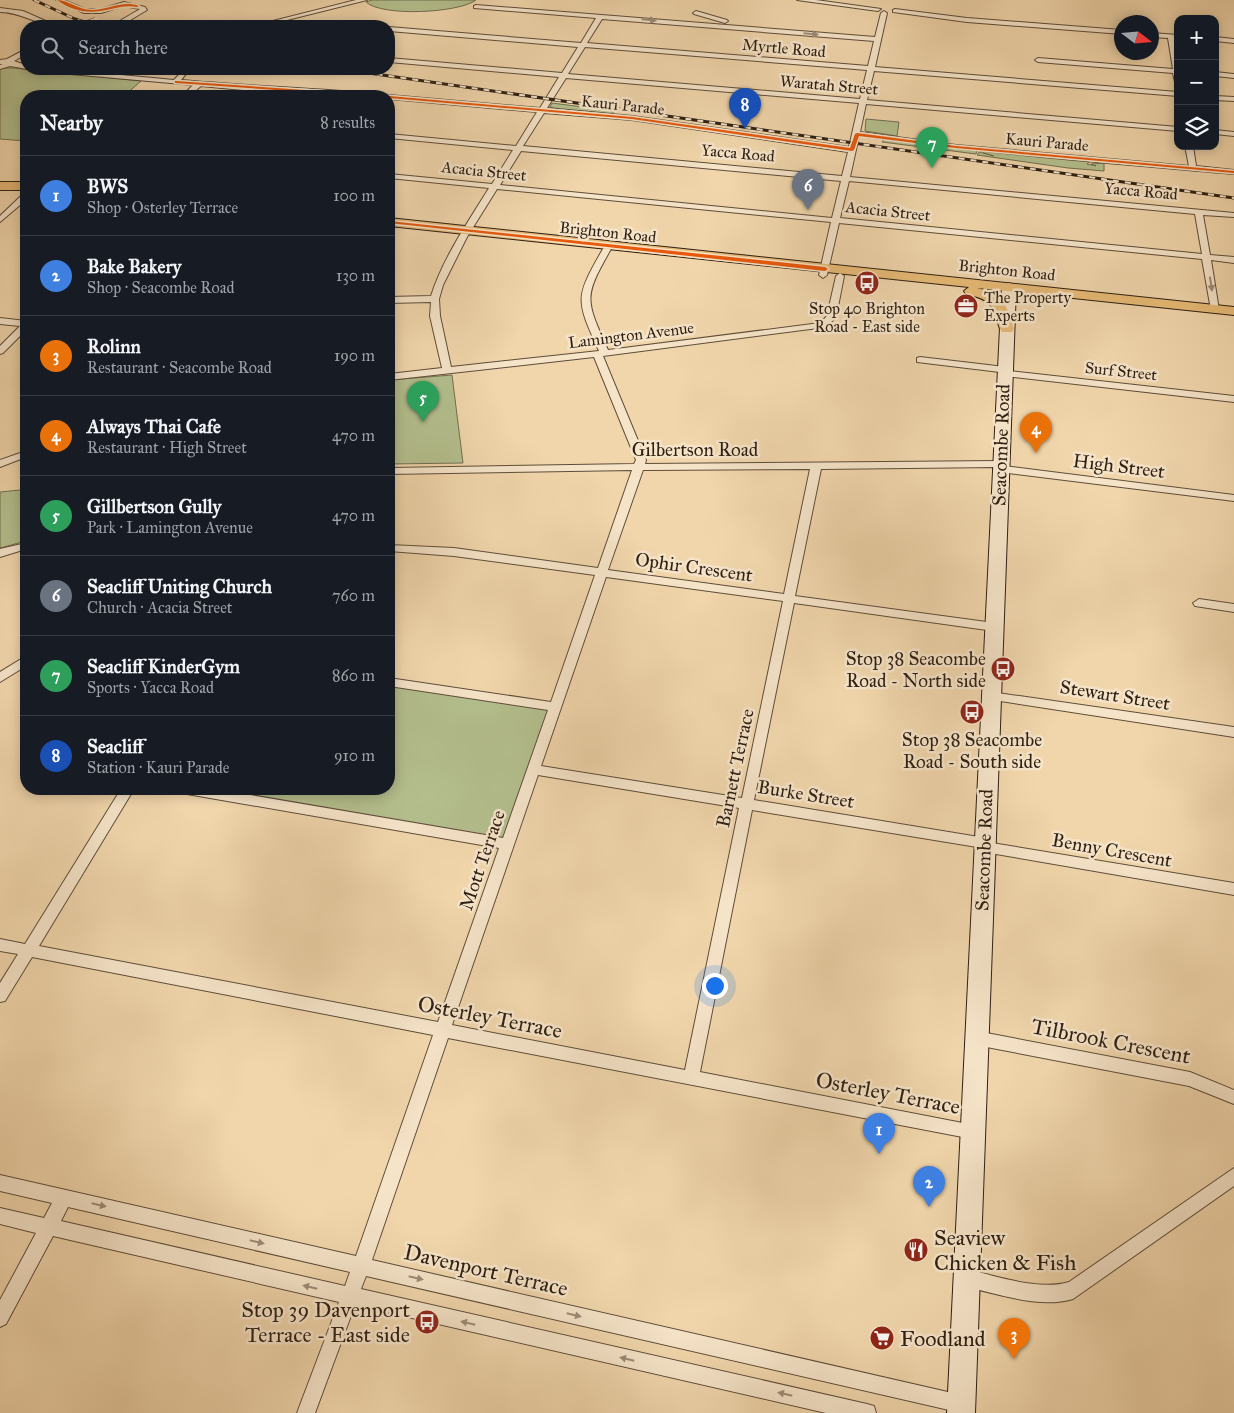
<!DOCTYPE html>
<meta charset="utf-8">
<style>
body{margin:0;font-family:"IM FELL Great Primer",serif;background:#20242c;color:#f1f3f6}
.controls{position:absolute;right:15px;top:15px;display:grid;overflow:hidden;border-radius:10px;box-shadow:0 2px 12px #0003}
.controls button{width:45px;height:45px;display:grid;place-items:center;padding:0;border:0;border-bottom:1px solid #363941;background:#171b24;color:#f1f3f6;font:25px sans-serif}
.compass{position:absolute;left:1114px;top:15px;width:45px;height:45px;border-radius:50%;background:#171b24;box-shadow:0 2px 12px #0003;rotate:106deg}
.you{position:absolute;left:714px;top:985px;width:18px;height:18px;margin:-12px;border:4px solid #fff;border-radius:50%;background:#1a73e8;box-shadow:0 0 0 8px #1a73e833}
.badge{display:grid;place-items:center;width:32px;height:32px;border-radius:50%;background:#c59692;color:#fff;font-size:16px;font-weight:700}
.pin{position:absolute;translate:-50% -41px;filter:drop-shadow(0 1px 2px #0008)}
.pin::after{content:'';position:absolute;top:26px;width:18px;height:15px;background:inherit;clip-path:polygon(0 0,100% 0,50% 100%)}
.list{margin:0;padding:0;list-style:none}
h2{display:flex;justify-content:space-between;align-items:center;height:65px;margin:0;padding:0 20px;font-size:21px}
h2 small{font-size:16px;font-weight:400;color:#9ea1a6}
.list li{display:grid;grid-template-columns:32px 1fr auto;gap:15px;align-items:center;box-sizing:border-box;height:80px;padding:0 20px;border-top:1px solid #363941}
.list b{display:block;font-size:19px;white-space:nowrap}
.list p{margin:0;font-size:16px;white-space:nowrap;color:#9ea1a6}
.list em{font-size:16px;font-style:normal;color:#9ea1a6}
.icon{flex:none;width:28px;height:28px;fill:none;stroke:currentColor;stroke-width:2;stroke-linecap:round;stroke-linejoin:round}
.map{position:relative;flex:none;width:1234px;height:1413px;overflow:hidden}
.search{position:absolute;background:#171b24;box-shadow:0 2px 12px #0003;left:20px;top:20px;width:375px;height:55px;display:flex;align-items:center;gap:12px;box-sizing:border-box;padding:0 18px;border-radius:20px;color:#9ea1a6;font-size:19px}
.panel{position:absolute;background:#171b24;box-shadow:0 2px 12px #0003;left:20px;top:90px;width:375px;height:705px;border-radius:20px}
.map>svg:first-child{display:block}
</style>
<div class="map">
<svg width="1234" height="1413" viewBox="0 0 1234 1413">
<rect width="100%" height="100%" fill="#f1d6ac"/>
<filter id="stains"><feTurbulence type="fractalNoise" baseFrequency=".004" numOctaves="4"/><feColorMatrix values="0 0 0 0 .2 0 0 0 0 .09 0 0 0 0 .02 0 0 0 .5 -.17"/></filter>
<radialGradient id="worn" r=".72"><stop offset=".6" stop-color="#630" stop-opacity="0"/><stop offset="1" stop-color="#630" stop-opacity=".3"/></radialGradient>
<g fill="#b4bf8e" stroke="#706f50">
<path d="M372,0h104c-17,13 -94,17 -110,2z"/>
<path d="M0,68h15l126,13 -17,15h-98v45l-26,-2z"/>
<path d="M552,103l62,8 -2,3 -56,-5 -6,-2z"/>
<path d="M866,119l33,3 -2,14 -32,-5z"/>
<path d="M884,139l93,11 -1,4 -94,-12z"/>
<path d="M982,150l110,10 -5,4 9,2 -5,-2 13,-1v8l-36,-3 -91,-13 2,-3 15,4 -10,-3z"/>
<path d="M452,375l11,88 -74,1v-84z"/>
<path d="M20,490h6v51l-26,7v-56z"/>
<path d="M389,684l163,25 -48,133 -302,-53h187z"/>
</g>
<g fill="none" stroke-linecap="round" stroke-linejoin="round">
<defs>
<g id="street">
<path d="M56,0h8l21,9h16l23,-7 21,5 2,3 -20,12 11,4h-9l-11,-4 22,-13 -16,-3 -23,7h-17z"/>
<path d="M356,0h11l-104,26h-10z"/>
<path d="M797,0h19l65,9 -3,2z"/>
<path d="M476,5l399,32 6,-24 3,-2 3,2 -12,54 303,25v4l-304,-25 -7,29 311,27v4l-312,-27 -6,28 96,13 233,21 -4,-20h8l3,20 38,4v4c-125,-11 -250,-21 -375,-38l-9,41 384,36v4l-31,-2 7,40 24,2v6l-23,-3 8,50 -4,3 -4,-3 -9,-51 -363,-36 -12,52 -4,3 -4,-3 12,-53 -334,-33 -30,48 -24,48 -4,14 1,17 11,51 148,-16c-24,-53 -24,-53 5,-104l4,-3 4,3c-28,50 -28,50 -4,103l212,-27 7,-7 9,-40 4,-3 4,3 -8,41 -10,10 -223,29 43,104 -1,4 356,-3 5,3 -2,2 230,29v6l-234,-29 -4,-1v-4l-175,2 -26,127 199,27 6,4 -6,4 -200,-28 -40,197 231,38 5,1 2,4 242,40v12l-250,-43 -5,-1 -2,-4 -225,-37 -52,262 273,53 6,2 2,5 -2,5 -6,2 -525,-101 -76,222 589,135 7,2 2,7 -2,7 -6,2 -596,-137 -5,13 506,115 7,2 2,7h-50l-471,-108 -40,108h-18l42,-111 -286,-66 -47,88 -6,3v-27l36,-67 -36,-9v-16l44,10 8,-15 -52,-12v-16l356,81 77,-221 -401,-78 -27,44 -5,1v-19l18,-29 -18,-3v-12l25,5 96,-155h13l-95,157 399,76 61,-174 -312,-54 -5,-1 -2,-4h35l288,49 45,-128 -159,-24v-8l162,24 44,-127 -141,-19 -65,-5v-6l65,3 144,20 34,-98 -243,4v-6l245,-4 2,-4 -42,-103 -205,23v-6l53,-6 -12,-52 1,-14 -42,1v-6l42,-1c12,-38 37,-74 58,-108l-100,-10v-4l103,10 21,-34 -124,-12v-4l127,12 21,-34 -148,-13v-3h-3l3,-1 151,13 19,-31 -170,-15v-4l173,15 16,-26 -189,-16v-4l192,16 15,-25 -122,-10v-2zM602,19l272,22 -6,25 -281,-23zM585,47l282,23 -7,29 -292,-25zM566,78l293,25 -10,44 -217,-31 -85,-8zM544,113l88,7 216,32 -6,24 -319,-30zM521,151l320,30 -9,37 -332,-33zM849,181l346,33 7,40 -362,-36zM810,469l-26,125 -176,-24 35,-100zM606,577l177,24 -41,197 -201,-32zM538,775l201,33 -54,262 -233,-45zM68,1207l282,65 -5,14 -284,-65z"/>
<path d="M0,8l23,3 34,15c-16,1 -35,-14 -57,-14z"/>
<path d="M895,9l72,9 155,12v4l-155,-12 -74,-10v-2z"/>
<path d="M696,11l31,9 1,1 -3,2 -31,-9 -1,-1z"/>
<path d="M1152,33l26,2v4h-3l3,19v26l-3,-2 -2,-9 -135,-11 -3,-2 3,-2 135,11 -5,-31 -16,-1z"/>
<path d="M1215,37l19,2v4l-19,-2z"/>
<path d="M26,49v5l-12,7 12,4 1,4 -17,-3 -10,3v-4l3,-1h-3v-4l7,-1z"/>
<path d="M34,69h23l117,11 10,-11h6l-9,11c66,6 132,8 198,14l4,2 -140,-6 -42,-4 -12,10h-7l11,-11 -156,-14z"/>
<path d="M1215,72l19,2v4l-19,-2z"/>
<path d="M1215,96l19,1v4l-19,-1z"/>
<path d="M1215,130l19,2v4l-19,-2z"/>
<path d="M23,194h3v6l-26,22v-6z"/>
<path d="M0,318l26,3v9l-23,23 -3,1v-8l20,-20 -20,-2z"/>
<path d="M920,357l85,10 3,1 1,3 225,25v6l-230,-26 -3,-1 -1,-3 -83,-10v-4z"/>
<path d="M26,451v6l-26,10v-7z"/>
<path d="M26,543v6l-26,8v-8z"/>
<path d="M1199,599l35,5v8l-39,-6 -2,-3z"/>
<path d="M26,656v10l-26,16v-10z"/>
<path d="M991,692l243,35v10l-247,-38 -2,-3z"/>
<path d="M976,1031l214,41 44,18v14l-45,-18 -213,-41 -5,-2 -3,-5 3,-5z"/>
<path d="M1234,1168v18l-161,113c-34,10 -73,-5 -107,-12l-6,-3 -3,-6 3,-6 6,-3c30,7 73,22 103,13z"/>
</g>
<path id="secondary" d="M1009,283l7,4 -41,1126h-28l55,-1126z"/>
<g id="primary">
<rect x="0" y="182" width="26" height="8"/>
<path d="M389,218l845,89v8l-257,-27c27,6 29,16 37,41l-2,3h-10l-2,-3c-8,-25 -8,-29 -34,-35l-2,-3 5,-4 -580,-61z"/>
</g>
</defs>
<use href="#street" stroke="#5e4d39" stroke-width="2"/>
<use href="#secondary" stroke="#2d1f13" stroke-width="2"/>
<use href="#primary" stroke="#2d1f13" stroke-width="2"/>
<use href="#street" fill="#f6e4c9" fill-rule="evenodd"/>
<use href="#secondary" fill="#f6e4c9" fill-rule="evenodd"/>
<use href="#primary" fill="#e8bb76" fill-rule="evenodd"/>
<defs>
<g id="rail">
<path d="M34,0l41,19 22,7"/>
<path d="M341,69l893,129"/>
</g>
</defs>
<use href="#rail" stroke="#2d1f13" stroke-width="3"/>
<use href="#rail" stroke="#f6e4c9" stroke-width="2" stroke-dasharray="6" stroke-linecap="butt"/>
<defs>
<path id="street-bridge" d="M83,26l13,-5"/>
</defs>
<use href="#street-bridge" stroke="#5e4d39" stroke-width="8" stroke-linecap="butt"/>
<use href="#street-bridge" stroke="#f6e4c9" stroke-width="7"/>
<defs>
<g id="cycleway">
<path d="M57,0c11,0 21,10 35,10 16,0 31,-10 47,-4l-2,1c-11,-2 -20,1 -31,3 -18,4 -34,1 -49,-10z"/>
<path d="M175,81l204,14 2,1h-17l-188,-13h-1z"/>
<path d="M387,96h2l243,21 218,31 5,-14 2,-1 99,13 278,25v2l-278,-25 -97,-12 -5,14 -2,1 -220,-32 -243,-21v-2z"/>
<path d="M389,221l436,46 3,2 -3,2 -436,-48z"/>
</g>
</defs>
<use href="#cycleway" stroke="#f6e4c9" stroke-width="3"/>
<use href="#cycleway" fill="#e8590c" fill-rule="evenodd"/>
</g>
<defs><path id="oneway-solid" d="M-6-.8H1V-3.2L6.5 0L1 3.2V.8H-6Z" transform="scale(1.25)"/></defs>
<g fill="#9c8b77">
<use href="#oneway-solid" transform="translate(649 20) rotate(5)"/>
<use href="#oneway-solid" transform="translate(811 34) rotate(5)"/>
<use href="#oneway-solid" transform="translate(1211 284) rotate(81)"/>
<use href="#oneway-solid" transform="translate(99 1205) rotate(13)"/>
<use href="#oneway-solid" transform="translate(257 1242) rotate(13)"/>
<use href="#oneway-solid" transform="translate(416 1278) rotate(13)"/>
<use href="#oneway-solid" transform="translate(310 1287) rotate(-167)"/>
<use href="#oneway-solid" transform="translate(574 1315) rotate(13)"/>
<use href="#oneway-solid" transform="translate(468 1323) rotate(-167)"/>
<use href="#oneway-solid" transform="translate(627 1359) rotate(-167)"/>
<use href="#oneway-solid" transform="translate(785 1394) rotate(-167)"/>
</g>
<defs>
<symbol id="bus-disc" viewBox="-11 -11 22 22"><circle r="9.5" fill="#8f2418" stroke="#f6e4c9"/><path d="M-5-6H5V4H4V6H2V4H-2V6H-4V4H-5ZM-3.5-4V0h7V-4ZM-3.5 1.2v1.5H-2V1.2ZM2 1.2v1.5H3.5V1.2Z" fill="#fff"/></symbol>
<symbol id="office-disc" viewBox="-11 -11 22 22"><circle r="9.5" fill="#8f2418" stroke="#f6e4c9"/><path d="M-6-3h4V-5.5h4V-3h4V5H-6ZM-1-4.5V-3h2v-1.5ZM-6 0V1H6V0Z" fill="#fff"/></symbol>
<symbol id="restaurant-disc" viewBox="-11 -11 22 22"><circle r="9.5" fill="#8f2418" stroke="#f6e4c9"/><path d="M-5-6h1v4h1v-4h1v4h1v-4h1v5L-1.5 .5V6h-2V.5L-5-1ZM5-6V6H3V1.5H1.5Q1.5-4 5-6Z" fill="#fff"/></symbol>
<symbol id="supermarket-disc" viewBox="-11 -11 22 22"><circle r="9.5" fill="#8f2418" stroke="#f6e4c9"/><path d="M-6-5.5h2.5l.6 2H6L4.5 2H-2.5L-4.4-4H-6ZM-1.5 3.2a1.3 1.3 0 1 0 .1 0ZM3 3.2a1.3 1.3 0 1 0 .1 0Z" fill="#fff"/></symbol>
</defs>
<g fill-rule="evenodd">
<use href="#bus-disc" x="853" y="269" width="28" height="28"/>
<use href="#office-disc" x="952" y="292" width="28" height="28"/>
<use href="#bus-disc" x="989" y="655" width="28" height="28"/>
<use href="#bus-disc" x="958" y="698" width="28" height="28"/>
<use href="#restaurant-disc" x="902" y="1236" width="28" height="28"/>
<use href="#bus-disc" x="413" y="1308" width="28" height="28"/>
<use href="#supermarket-disc" x="868" y="1324" width="28" height="28"/>
</g>
<g text-anchor="middle" dominant-baseline="central" stroke-width="5" stroke-linejoin="round" paint-order="stroke">
<g font-size="16" fill="#2d1f13" stroke="#f6e4c9">
<text transform="translate(784 48) rotate(5)">Myrtle Road</text>
<text transform="translate(829 85) rotate(5)">Waratah Street</text>
<text transform="translate(623 105) rotate(6)">Kauri Parade</text>
<text transform="translate(1047 142) rotate(5)">Kauri Parade</text>
<text transform="translate(738 153) rotate(5)">Yacca Road</text>
<text transform="translate(484 171) rotate(6)">Acacia Street</text>
<text transform="translate(1141 191) rotate(5)">Yacca Road</text>
<text transform="translate(888 211) rotate(6)">Acacia Street</text>
<text transform="translate(608 232) rotate(6)">Brighton Road</text>
<text transform="translate(1007 270) rotate(6)">Brighton Road</text>
<text transform="translate(631 335) rotate(-7)">Lamington Avenue</text>
<text transform="translate(1121 371) rotate(6)">Surf Street</text>
</g>
<g font-size="16" fill="#2d1f13" stroke="#f6e4c9" text-anchor="start">
<text x="984" y="297">The Property<tspan x="984" dy="18">Experts</tspan></text>
<text x="867" y="308" text-anchor="middle">Stop 40 Brighton<tspan x="867" dy="18">Road - East side</tspan></text>
</g>
<g font-size="19" fill="#2d1f13" stroke="#f6e4c9">
<text transform="translate(1001 445) rotate(-88)">Seacombe Road</text>
<text x="695" y="449">Gilbertson Road</text>
<text transform="translate(1119 466) rotate(7)">High Street</text>
<text transform="translate(694 567) rotate(8)">Ophir Crescent</text>
<text transform="translate(1115 695) rotate(9)">Stewart Street</text>
<text transform="translate(735 768) rotate(-78)">Barnett Terrace</text>
<text transform="translate(806 794) rotate(9)">Burke Street</text>
<text transform="translate(984 850) rotate(-88)">Seacombe Road</text>
<text transform="translate(1112 850) rotate(10)">Benny Crescent</text>
<text transform="translate(482 860) rotate(-71)">Mott Terrace</text>
</g>
<g font-size="19" fill="#2d1f13" stroke="#f6e4c9" text-anchor="end">
<text x="986" y="658">Stop 38 Seacombe<tspan x="986" dy="22">Road - North side</tspan></text>
<text x="972" y="739" text-anchor="middle">Stop 38 Seacombe<tspan x="972" dy="22">Road - South side</tspan></text>
</g>
<g font-size="22" fill="#2d1f13" stroke="#f6e4c9">
<text transform="translate(490 1017) rotate(11)">Osterley Terrace</text>
<text transform="translate(1111 1041) rotate(11)">Tilbrook Crescent</text>
<text transform="translate(888 1093) rotate(11)">Osterley Terrace</text>
<text transform="translate(486 1270) rotate(13)">Davenport Terrace</text>
</g>
<g font-size="22" fill="#2d1f13" stroke="#f6e4c9" text-anchor="start">
<text x="934" y="1237">Seaview<tspan x="934" dy="25">Chicken &amp; Fish</tspan></text>
<text x="410" y="1309" text-anchor="end">Stop 39 Davenport<tspan x="410" dy="25">Terrace - East side</tspan></text>
<text x="900" y="1338">Foodland</text>
</g>
</g>
<rect width="100%" height="100%" filter="url(#stains)"/>
<rect width="100%" height="100%" fill="url(#worn)"/>
</svg>
<div class="controls">
<button>+</button>
<button>−</button>
<button><svg class="icon" aria-label="layers" viewBox="0 0 24 24"><path d="M12 4l9 5-9 5-9-5zM3 14l9 5 9-5"/></svg></button>
</div>
<svg class="compass" viewBox="-18 -18 36 36"><path d="M0-13l5 13h-10z" fill="#e53935"/><path d="M0 13l5-13h-10z" fill="#9ea1a6"/></svg>
<div class="you"></div>
<div class="pin badge" style="left:879px;top:1154px;background:#3f7fe0">1</div>
<div class="pin badge" style="left:929px;top:1207px;background:#3f7fe0">2</div>
<div class="pin badge" style="left:1014px;top:1359px;background:#e8710a">3</div>
<div class="pin badge" style="left:1036px;top:453px;background:#e8710a">4</div>
<div class="pin badge" style="left:423px;top:422px;background:#2e9e5b">5</div>
<div class="pin badge" style="left:808px;top:210px;background:#6b7280">6</div>
<div class="pin badge" style="left:932px;top:168px;background:#2e9e5b">7</div>
<div class="pin badge" style="left:745px;top:129px;background:#1a4fb4">8</div>
<div class="search"><svg class="icon" aria-label="search" viewBox="0 0 24 24"><circle cx="10" cy="10" r="6"/><path d="M15 15l6 6"/></svg>Search here</div>
<section class="panel">
<h2>Nearby<small>8 results</small></h2>
<ul class="list">
<li><span class="badge" style="background:#3f7fe0">1</span><div><b>BWS</b><p>Shop · Osterley Terrace</p></div><em>100 m</em></li>
<li><span class="badge" style="background:#3f7fe0">2</span><div><b>Bake Bakery</b><p>Shop · Seacombe Road</p></div><em>130 m</em></li>
<li><span class="badge" style="background:#e8710a">3</span><div><b>Rolinn</b><p>Restaurant · Seacombe Road</p></div><em>190 m</em></li>
<li><span class="badge" style="background:#e8710a">4</span><div><b>Always Thai Cafe</b><p>Restaurant · High Street</p></div><em>470 m</em></li>
<li><span class="badge" style="background:#2e9e5b">5</span><div><b>Gillbertson Gully</b><p>Park · Lamington Avenue</p></div><em>470 m</em></li>
<li><span class="badge" style="background:#6b7280">6</span><div><b>Seacliff Uniting Church</b><p>Church · Acacia Street</p></div><em>760 m</em></li>
<li><span class="badge" style="background:#2e9e5b">7</span><div><b>Seacliff KinderGym</b><p>Sports · Yacca Road</p></div><em>860 m</em></li>
<li><span class="badge" style="background:#1a4fb4">8</span><div><b>Seacliff</b><p>Station · Kauri Parade</p></div><em>910 m</em></li>
</ul>
</section>
</div>
